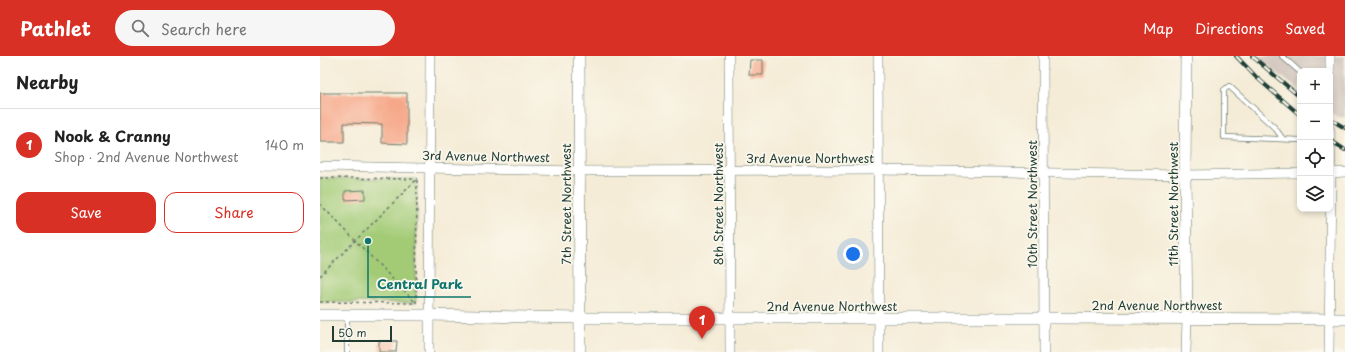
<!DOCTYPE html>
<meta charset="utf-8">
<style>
body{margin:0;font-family:"Playpen Sans",sans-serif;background:#f6f6f6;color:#222}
.controls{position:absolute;right:12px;top:12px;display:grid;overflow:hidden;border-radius:8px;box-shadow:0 2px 6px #0003}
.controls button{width:36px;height:36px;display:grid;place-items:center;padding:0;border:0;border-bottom:1px solid #e0e0e0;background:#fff;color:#222;font:20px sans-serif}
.scale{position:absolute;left:12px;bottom:10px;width:60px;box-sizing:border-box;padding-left:4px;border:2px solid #1f3d34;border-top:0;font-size:11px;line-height:14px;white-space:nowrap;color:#1f3d34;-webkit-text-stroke:3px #fbf7ec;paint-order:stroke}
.you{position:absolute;left:533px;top:198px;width:14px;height:14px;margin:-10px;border:3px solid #fff;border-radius:50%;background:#1a73e8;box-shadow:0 0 0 6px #1a73e833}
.badge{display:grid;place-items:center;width:26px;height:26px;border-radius:50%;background:#d93025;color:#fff;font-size:13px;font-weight:700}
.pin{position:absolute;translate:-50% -33px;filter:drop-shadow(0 1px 2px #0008)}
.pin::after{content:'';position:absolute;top:21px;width:14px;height:12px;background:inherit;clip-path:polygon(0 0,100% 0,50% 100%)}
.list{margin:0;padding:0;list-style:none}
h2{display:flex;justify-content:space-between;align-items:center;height:52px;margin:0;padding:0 16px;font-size:17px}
h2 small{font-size:13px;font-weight:400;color:#767676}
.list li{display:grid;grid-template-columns:26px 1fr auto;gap:12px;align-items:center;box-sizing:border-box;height:72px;padding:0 16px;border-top:1px solid #e0e0e0}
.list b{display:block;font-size:15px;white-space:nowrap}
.list p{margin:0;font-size:13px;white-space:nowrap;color:#767676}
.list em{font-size:13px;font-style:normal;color:#767676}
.actions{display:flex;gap:8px;padding:12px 16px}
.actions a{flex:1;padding:9px 0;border:1px solid #d93025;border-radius:12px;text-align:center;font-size:14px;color:#d93025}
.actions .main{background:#d93025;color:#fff}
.icon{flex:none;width:22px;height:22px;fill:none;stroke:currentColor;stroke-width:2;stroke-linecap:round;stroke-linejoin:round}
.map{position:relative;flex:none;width:1025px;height:296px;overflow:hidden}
header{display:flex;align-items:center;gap:24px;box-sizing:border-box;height:56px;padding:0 20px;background:#d93025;color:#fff}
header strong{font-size:19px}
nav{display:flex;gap:22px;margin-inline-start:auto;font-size:14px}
.search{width:280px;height:36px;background:#f6f6f6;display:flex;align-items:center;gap:10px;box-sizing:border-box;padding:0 14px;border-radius:22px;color:#767676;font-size:15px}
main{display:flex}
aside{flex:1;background:#fff}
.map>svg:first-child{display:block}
</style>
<header>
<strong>Pathlet</strong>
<div class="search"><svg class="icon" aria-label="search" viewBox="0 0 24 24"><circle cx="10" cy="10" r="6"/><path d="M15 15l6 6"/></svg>Search here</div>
<nav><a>Map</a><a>Directions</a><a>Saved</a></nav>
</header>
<main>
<aside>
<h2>Nearby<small></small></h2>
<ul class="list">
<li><span class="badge">1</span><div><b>Nook &amp; Cranny</b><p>Shop · 2nd Avenue Northwest</p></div><em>140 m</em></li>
</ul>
<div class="actions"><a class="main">Save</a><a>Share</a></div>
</aside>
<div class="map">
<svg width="1025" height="296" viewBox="0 0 1025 296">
<rect width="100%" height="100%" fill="#fbf7ec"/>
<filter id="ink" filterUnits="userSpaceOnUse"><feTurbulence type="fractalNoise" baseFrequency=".025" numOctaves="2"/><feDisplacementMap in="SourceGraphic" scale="8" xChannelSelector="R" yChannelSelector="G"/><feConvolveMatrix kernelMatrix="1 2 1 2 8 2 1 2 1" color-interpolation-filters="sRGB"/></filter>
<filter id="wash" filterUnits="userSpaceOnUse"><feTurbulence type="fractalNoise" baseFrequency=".012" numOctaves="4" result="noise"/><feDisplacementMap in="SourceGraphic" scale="16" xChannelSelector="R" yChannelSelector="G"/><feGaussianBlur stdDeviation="0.9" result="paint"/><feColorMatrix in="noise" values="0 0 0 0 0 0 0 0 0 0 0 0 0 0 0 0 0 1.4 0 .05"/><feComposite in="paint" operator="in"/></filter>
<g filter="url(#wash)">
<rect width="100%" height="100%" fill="#f5ecd7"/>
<path fill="#cec1b9" d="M936,0h89v61h-7l-8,-5v-41h-30v20z"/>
<path fill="#a3cb76" stroke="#618455" d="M0,122l97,1 -1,124 -96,-1z"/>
<g id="blocks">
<g fill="#f6a788">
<path d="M430,4h13v15h-14z"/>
<path d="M0,37h87v51l-25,-1v-19l-38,-1v19h-24z"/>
<path d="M45,134v9l-20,1v-9z"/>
<path d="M59,285h18l-1,11h-17z"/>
</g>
</g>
</g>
<g filter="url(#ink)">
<use href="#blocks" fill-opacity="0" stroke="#6a7a6d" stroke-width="1"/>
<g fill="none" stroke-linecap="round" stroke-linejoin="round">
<defs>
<g id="service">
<path d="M962,0l18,16"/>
<path d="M963,83l-8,-11 -46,-42 -5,4v47l76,3"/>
<path d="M27,260v36"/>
</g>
<g id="minor">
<path d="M409,0l1,296"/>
<path d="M558,0l1,296"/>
<path d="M723,0l1,296"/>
<path d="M1010,15v-15"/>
<path d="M0,110l259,5 299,-1 307,5 115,-2"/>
<path d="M1010,117l15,-1"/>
<path d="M109,296l1,-296"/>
<path d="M866,296l1,-33"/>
<path d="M1009,296l2,-179 -1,-43"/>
</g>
<g id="tertiary">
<path d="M259,0l1,296"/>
<path d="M866,0l-1,119 2,144"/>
<path d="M0,259h108l152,3h464l301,1"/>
</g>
</defs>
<use href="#service" stroke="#6a7a6d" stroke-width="6"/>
<use href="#minor" stroke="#6a7a6d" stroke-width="10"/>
<use href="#tertiary" stroke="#6a7a6d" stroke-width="12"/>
<g stroke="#6a7a6d" stroke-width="1.5" stroke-dasharray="3 3" stroke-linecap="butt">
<path d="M0,122l97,1"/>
<path d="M0,148l96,99"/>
<path d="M0,220l97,-97"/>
<path d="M0,246l96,1"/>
<path d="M96,247l1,-123"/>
</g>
<use href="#service" stroke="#fff" stroke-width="4.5"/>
<use href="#minor" stroke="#fff" stroke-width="9"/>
<use href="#tertiary" stroke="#fff" stroke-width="11"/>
<defs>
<g id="rail">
<path d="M916,0l20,21 44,38"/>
<path d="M932,0l48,41"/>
<path d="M1010,63l15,9"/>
<path d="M1010,84l15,10"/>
</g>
</defs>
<use href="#rail" stroke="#1f3d34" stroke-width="4"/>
<use href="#rail" stroke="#fbf7ec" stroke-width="2.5" stroke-dasharray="8" stroke-linecap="butt"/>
</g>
</g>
<g text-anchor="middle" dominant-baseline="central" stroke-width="3.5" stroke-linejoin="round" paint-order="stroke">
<g font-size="12" fill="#1f3d34" stroke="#fbf7ec">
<text transform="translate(166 100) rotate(1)">3rd Avenue Northwest</text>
<text x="490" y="102">3rd Avenue Northwest</text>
<text transform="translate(246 148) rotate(-90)">7th Street Northwest</text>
<text transform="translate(398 148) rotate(-90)">8th Street Northwest</text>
<text transform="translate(712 148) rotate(-90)">10th Street Northwest</text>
<text transform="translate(853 148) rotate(-90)">11th Street Northwest</text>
<text x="837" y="249">2nd Avenue Northwest</text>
<text x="512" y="250">2nd Avenue Northwest</text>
</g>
</g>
<path fill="none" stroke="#0f766e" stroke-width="1.5" d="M48 185L48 241H151"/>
<circle fill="#0f766e" stroke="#fbf7ec" stroke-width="1.5" cx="48" cy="185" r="4"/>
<g font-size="13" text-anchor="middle" font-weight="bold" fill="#0f766e" stroke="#fbf7ec" stroke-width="3.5" stroke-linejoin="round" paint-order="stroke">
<text x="100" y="233">Central Park</text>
</g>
</svg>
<div class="controls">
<button>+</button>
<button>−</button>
<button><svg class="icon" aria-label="locate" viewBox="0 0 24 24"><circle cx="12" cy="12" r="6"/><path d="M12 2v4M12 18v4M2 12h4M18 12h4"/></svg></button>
<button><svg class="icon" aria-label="layers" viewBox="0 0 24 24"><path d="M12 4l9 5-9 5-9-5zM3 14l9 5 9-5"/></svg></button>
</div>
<div class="scale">50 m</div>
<div class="you"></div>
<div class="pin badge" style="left:382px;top:283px">1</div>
</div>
</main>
